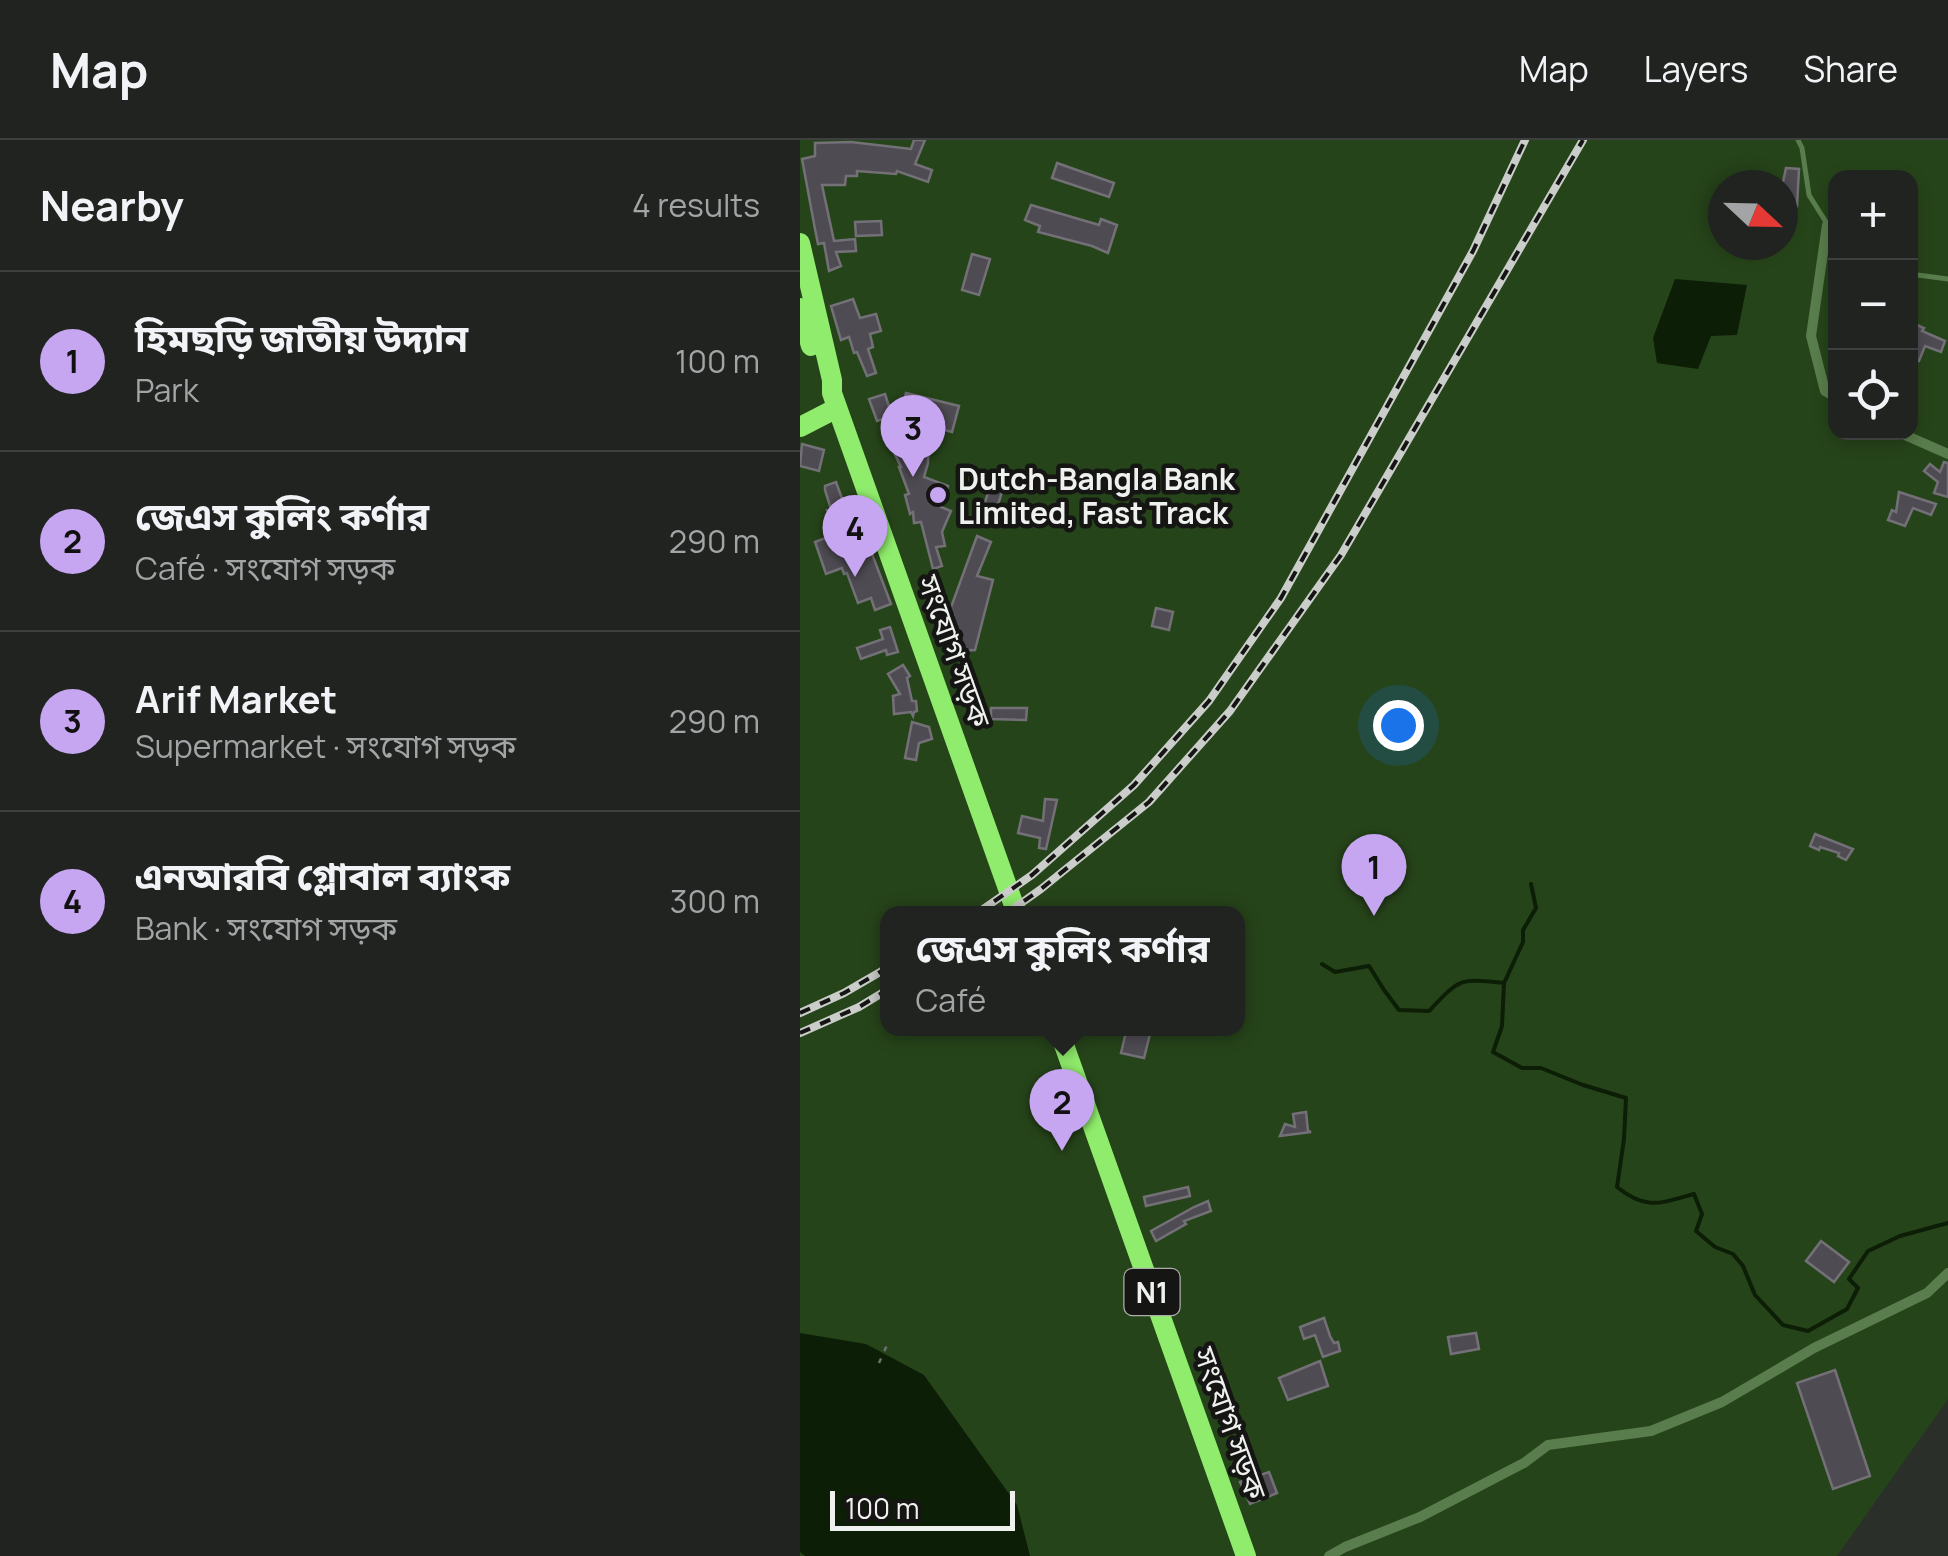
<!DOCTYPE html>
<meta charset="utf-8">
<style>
body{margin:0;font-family:Manrope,"Noto Sans Bengali",sans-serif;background:#2d2f2d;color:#f1f3f6}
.controls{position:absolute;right:30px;top:30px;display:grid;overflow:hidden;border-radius:20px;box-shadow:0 5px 15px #0003}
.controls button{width:90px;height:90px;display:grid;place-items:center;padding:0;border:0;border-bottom:2px solid #3d403e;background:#202320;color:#f1f3f6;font:50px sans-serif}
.compass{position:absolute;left:908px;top:30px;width:90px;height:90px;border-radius:50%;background:#202320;box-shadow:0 5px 15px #0003;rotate:112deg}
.scale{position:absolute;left:30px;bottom:25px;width:185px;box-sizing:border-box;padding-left:10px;border:5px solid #eff1ee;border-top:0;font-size:28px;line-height:35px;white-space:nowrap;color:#eff1ee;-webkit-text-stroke:8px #151614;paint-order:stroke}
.you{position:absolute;left:598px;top:585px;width:35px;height:35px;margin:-25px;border:8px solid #fff;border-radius:50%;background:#1a73e8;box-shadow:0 0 0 15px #1a73e833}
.badge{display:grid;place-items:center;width:65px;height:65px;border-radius:50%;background:#c6a6f0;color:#111;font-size:32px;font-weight:700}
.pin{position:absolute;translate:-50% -82px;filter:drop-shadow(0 2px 5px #0008)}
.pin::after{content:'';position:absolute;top:52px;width:35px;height:30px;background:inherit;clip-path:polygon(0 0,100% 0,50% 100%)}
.popup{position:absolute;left:80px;top:766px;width:365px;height:130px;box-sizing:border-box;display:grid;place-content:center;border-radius:20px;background:#202320;filter:drop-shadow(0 2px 8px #0005);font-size:32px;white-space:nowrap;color:#a2a4a5}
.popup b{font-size:38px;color:#f1f3f6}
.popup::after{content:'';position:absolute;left:50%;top:100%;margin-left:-20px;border:20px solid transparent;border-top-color:#202320}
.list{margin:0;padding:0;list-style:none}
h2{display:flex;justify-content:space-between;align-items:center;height:130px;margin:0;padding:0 40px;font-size:42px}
h2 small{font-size:32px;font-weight:400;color:#a2a4a5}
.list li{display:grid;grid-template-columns:65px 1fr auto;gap:30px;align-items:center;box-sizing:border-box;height:180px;padding:0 40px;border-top:2px solid #3d403e}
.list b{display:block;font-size:38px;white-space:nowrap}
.list p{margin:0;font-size:32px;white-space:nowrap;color:#a2a4a5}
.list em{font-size:32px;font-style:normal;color:#a2a4a5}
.icon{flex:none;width:55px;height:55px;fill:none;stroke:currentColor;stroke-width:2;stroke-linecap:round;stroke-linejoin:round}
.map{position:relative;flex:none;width:1148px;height:1416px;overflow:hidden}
header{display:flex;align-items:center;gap:60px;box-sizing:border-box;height:140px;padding:0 50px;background:#202320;border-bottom:2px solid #3d403e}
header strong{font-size:48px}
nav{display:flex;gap:55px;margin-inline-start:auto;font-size:35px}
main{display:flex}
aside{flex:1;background:#202320}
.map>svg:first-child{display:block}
</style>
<header>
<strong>Map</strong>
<nav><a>Map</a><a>Layers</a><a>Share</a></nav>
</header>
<main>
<aside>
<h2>Nearby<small>4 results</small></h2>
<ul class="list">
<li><span class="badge">1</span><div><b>হিমছড়ি জাতীয় উদ্যান</b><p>Park</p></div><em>100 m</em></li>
<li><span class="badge">2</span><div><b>জেএস কুলিং কর্ণার</b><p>Café · সংযোগ সড়ক</p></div><em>290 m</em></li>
<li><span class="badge">3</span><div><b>Arif Market</b><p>Supermarket · সংযোগ সড়ক</p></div><em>290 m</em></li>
<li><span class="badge">4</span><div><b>এনআরবি গ্লোবাল ব্যাংক</b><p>Bank · সংযোগ সড়ক</p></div><em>300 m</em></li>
</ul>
</aside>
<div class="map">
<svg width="1148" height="1416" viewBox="0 0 1148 1416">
<rect width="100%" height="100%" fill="#2b2f2a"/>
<path fill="#26441a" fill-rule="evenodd" d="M0,0h1148v1259l-111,157h-1037zM1036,38h74v254h-74zM923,45h60v60h-60zM87,774h350v114h-350z"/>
<g fill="#0c1e05">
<path d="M875,139l72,6 -10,50 -26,1 -13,33 -41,-6 -4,-25z"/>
<path d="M0,1193l66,11 58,31 93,130 13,51h-225l-5,-4z"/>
</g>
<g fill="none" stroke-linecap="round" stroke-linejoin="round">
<g stroke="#0c1e05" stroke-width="4">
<path d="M522,824l13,8 34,-6 15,24 15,20 30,1c32,-34 30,-32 75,-28l-2,43 -9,26 29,16h19l42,17 43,13 -2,41 -7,48c30,24 43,16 77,7l8,20 -6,17 19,16 18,7 10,12 12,29 28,30 25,6 39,-22 11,-21 -9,-9 19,-28 32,-15 48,-13"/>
<path d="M705,841l18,-39v-12l13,-22 -5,-24"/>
</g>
</g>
<g fill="#4e4c52" stroke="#737177" stroke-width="2.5">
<path d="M114,0h11l-10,24 17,6 -4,12 -31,-11 -1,3 -39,-3v5h-11l-1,9h-23l12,56 21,-2 1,12 -20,1 5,14 -12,5 -5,-28 -6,1 -3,-15 -13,-70 13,-3v-13l36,-1 60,7z"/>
<path d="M257,23l57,20 -5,14 -57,-19z"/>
<path d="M986,28l13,1 -2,37 -14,-2v-22z"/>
<path d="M231,65l68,20 2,-6 16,6 -9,28 -16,-7 -54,-14 2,-6 -15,-6z"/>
<path d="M81,81l1,14 -26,1 -1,-14z"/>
<path d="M172,114l18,5 -11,36 -17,-5z"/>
<path d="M53,159l7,19 16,-4 5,17 -11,3 3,13 -5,2 8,24 -9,3 -10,-24 -3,1 -5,-16 -8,3 -10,-34z"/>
<path d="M1110,182l14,6 -2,3 23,10 -4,11 -16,-6 -6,15 -9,-3z"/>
<path d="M106,253l53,13 -7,26 -19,-5 -4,10 -1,26 -4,14 24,9 -7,21 10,4 -9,21 3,14 -9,1 6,19 -9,3 -12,-47 -7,1 -1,-11 -3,2 -5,-19 4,-1 -10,-27h2l-13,-27 32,-17 -21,-5z"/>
<path d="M85,254l7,22 -15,5 -8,-22z"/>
<path d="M2,304l22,6 -5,21 -19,-5z"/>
<path d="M1144,322l4,1v34l-14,-4 4,-11 -14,-11 6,-7 10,8z"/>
<path d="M192,341l12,4 -9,30 -13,-4z"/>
<path d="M36,342l8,22 8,-3 39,103 -16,6 -4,-12 -13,5 -11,-30 -3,1 -2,-6 -16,6 -11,-32 21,-8 -9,-24 4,-1 -6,-19v-4z"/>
<path d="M1099,352l37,12 -5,11 -18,-7 -8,18 -17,-6 4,-10 4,2z"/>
<path d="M177,396l14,6 -14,34 16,4 -18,70 -12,1 -11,-41h-2z"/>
<path d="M356,468l17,4 -4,18 -17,-4z"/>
<path d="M90,487l8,25 -11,3 -1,-5 -25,9 -4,-11 26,-9 -3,-9z"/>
<path d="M103,525l7,11 -3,2 5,23h4l1,10 -3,1 -1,4 -2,-4 -17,2 -1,-18 7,-2 -12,-20z"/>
<path d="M191,568h36l-1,12 -35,-1z"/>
<path d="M112,582l17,5 3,12 -13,4 -3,17 -11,-2z"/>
<path d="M245,659l12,1 -11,49 -7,-1 1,-10 -22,-5 4,-17 21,5z"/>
<path d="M1015,694l38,15 -7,11 -8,-4 1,-3 -19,-6 -1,3 -9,-4z"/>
<path d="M327,888l24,2 -7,28 -23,-5z"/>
<path d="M506,972l2,19 3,1 -31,4 5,-12 10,3 -2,-13z"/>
<path d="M388,1047l2,9 -44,10 -2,-9z"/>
<path d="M408,1061l3,10 -27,10 2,3 -30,17 -5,-10 43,-24z"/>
<path d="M1021,1101l28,21 -15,20 -28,-21z"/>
<path d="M524,1178l6,18 4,7 4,-1 2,9 -17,6 -8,-22 -11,4 -4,-12z"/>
<path d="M676,1193l3,16 -28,5 -3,-17z"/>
<path d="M520,1221l8,25 -40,14 -9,-22z"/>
<path d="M1035,1230l35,106 -37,13 -36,-106z"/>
<path d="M469,1332l8,21 -27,11 -10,-22z"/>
</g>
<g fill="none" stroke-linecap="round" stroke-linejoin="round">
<path stroke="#6d706c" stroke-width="2.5" stroke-dasharray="5 8" stroke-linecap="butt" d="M79,1223l8,-18"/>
<g stroke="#597d4c" stroke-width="5">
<path d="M998,0l4,8 7,47 27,43"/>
<path d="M1110,134l38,5"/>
</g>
<g stroke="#597d4c" stroke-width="10">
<path d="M1027,85l-16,111 14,55 11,6"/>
<path d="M1098,292l50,22"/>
<path d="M529,1416l16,-9 75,-30 104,-54 24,-18 103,-14 71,-29 92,-54 113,-55 21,-20"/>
</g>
<g stroke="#90ec6c" stroke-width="20">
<path d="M0,103l32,137v13l185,521"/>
<path d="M0,168l11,38"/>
<path d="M0,287l37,-19"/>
<path d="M258,888l188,528"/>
</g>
<defs>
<g id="rail">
<path d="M176,774l56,-39 102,-90 75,-84 72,-103 192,-347 52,-111"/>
<path d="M206,774l35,-25 108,-87 81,-91 111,-156 242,-415"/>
<path d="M0,873l44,-20 43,-25"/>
<path d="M0,893l59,-26 28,-17"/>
</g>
</defs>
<use href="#rail" stroke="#cbcdca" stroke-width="8"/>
<use href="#rail" stroke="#151614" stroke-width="4" stroke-dasharray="11" stroke-linecap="butt"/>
</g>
<circle fill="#c6a6f0" stroke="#151614" stroke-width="4" cx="138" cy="355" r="10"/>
<g text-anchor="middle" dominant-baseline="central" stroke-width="9" stroke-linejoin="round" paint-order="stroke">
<rect fill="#151614" stroke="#aeafad" stroke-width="2.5" x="324.5" y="1129" width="55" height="46" rx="8"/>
<g font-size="28" font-weight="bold" fill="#eff1ee">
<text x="352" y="1152">N1</text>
</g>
<g font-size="30" font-weight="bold" fill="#eff1ee" stroke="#151614" text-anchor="start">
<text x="158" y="338">Dutch-Bangla Bank<tspan x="158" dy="34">Limited, Fast Track</tspan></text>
</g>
<g font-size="30" fill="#eff1ee" stroke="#151614">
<text transform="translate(155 511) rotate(70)">সংযোগ সড়ক</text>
<text transform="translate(431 1283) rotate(70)">সংযোগ সড়ক</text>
</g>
</g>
</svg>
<div class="controls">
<button>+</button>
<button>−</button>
<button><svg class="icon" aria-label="locate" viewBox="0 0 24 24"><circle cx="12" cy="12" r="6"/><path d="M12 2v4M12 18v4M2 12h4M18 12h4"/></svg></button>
</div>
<svg class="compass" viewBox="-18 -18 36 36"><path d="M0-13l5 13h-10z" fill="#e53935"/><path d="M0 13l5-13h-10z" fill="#a2a4a5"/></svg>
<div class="scale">100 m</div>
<div class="you"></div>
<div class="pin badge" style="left:574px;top:776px">1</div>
<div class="pin badge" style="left:262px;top:1011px">2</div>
<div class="popup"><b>জেএস কুলিং কর্ণার</b>Café</div>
<div class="pin badge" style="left:113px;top:337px">3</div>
<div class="pin badge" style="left:55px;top:437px">4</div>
</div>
</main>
